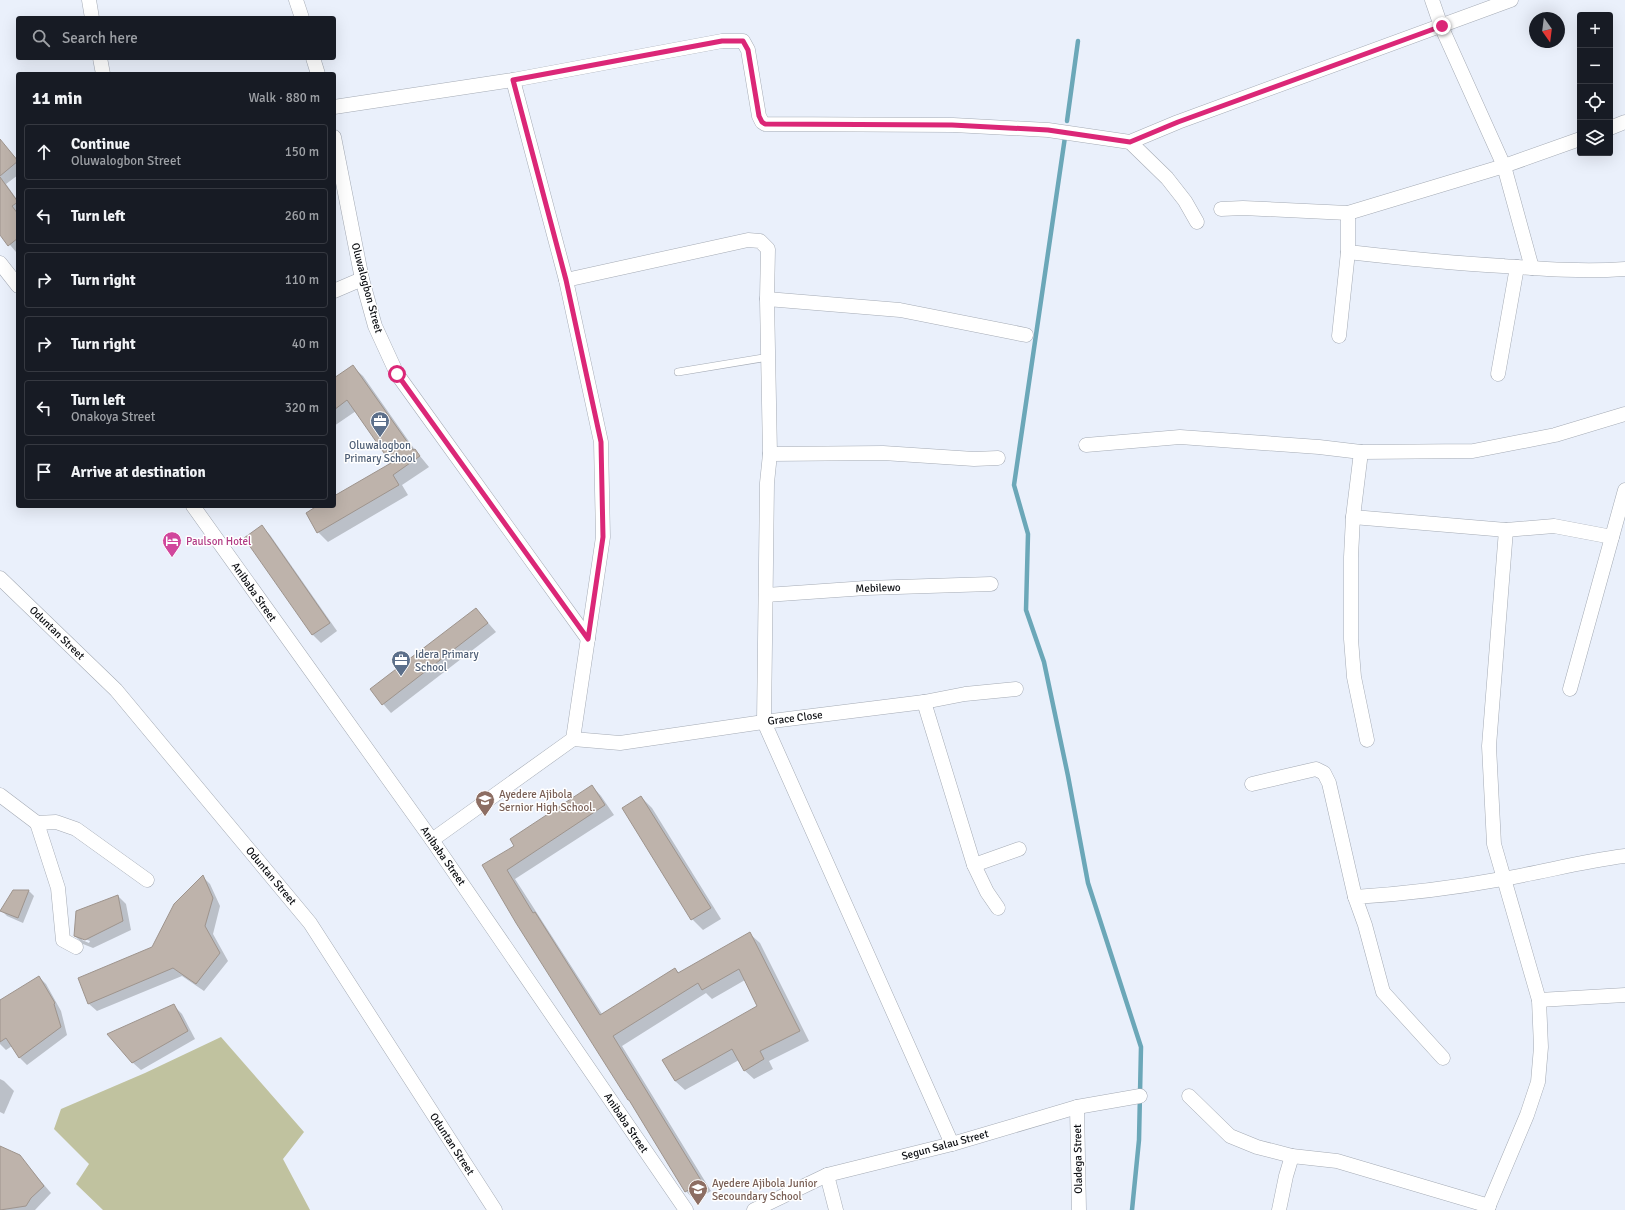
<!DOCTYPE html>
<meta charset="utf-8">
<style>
body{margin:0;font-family:Signika,sans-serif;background:#20242c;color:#f1f3f6}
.controls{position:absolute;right:12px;top:12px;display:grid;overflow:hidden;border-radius:4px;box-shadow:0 4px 16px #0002}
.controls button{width:36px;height:36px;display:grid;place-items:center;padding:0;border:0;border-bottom:1px solid #363941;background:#171b24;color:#f1f3f6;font:20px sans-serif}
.compass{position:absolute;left:1529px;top:12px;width:36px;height:36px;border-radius:50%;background:#171b24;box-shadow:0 4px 16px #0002;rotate:166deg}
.stop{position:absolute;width:12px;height:12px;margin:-9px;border:3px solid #db2777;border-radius:50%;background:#fff}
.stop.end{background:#db2777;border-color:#fff;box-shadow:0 1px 4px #0008}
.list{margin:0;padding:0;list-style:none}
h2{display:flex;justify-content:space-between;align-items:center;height:52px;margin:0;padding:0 16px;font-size:17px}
h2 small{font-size:13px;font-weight:400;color:#9ea1a6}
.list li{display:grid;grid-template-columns:26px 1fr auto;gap:12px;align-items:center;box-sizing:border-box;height:56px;margin:0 8px 8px;padding:0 8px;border:1px solid #363941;border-radius:4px}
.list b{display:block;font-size:15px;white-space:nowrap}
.list p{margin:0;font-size:13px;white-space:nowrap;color:#9ea1a6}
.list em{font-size:13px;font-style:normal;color:#9ea1a6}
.icon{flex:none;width:22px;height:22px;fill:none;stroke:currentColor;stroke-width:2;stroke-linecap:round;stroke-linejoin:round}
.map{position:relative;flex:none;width:1625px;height:1210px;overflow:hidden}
.search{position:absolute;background:#171b24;box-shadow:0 4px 16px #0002;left:16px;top:16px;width:320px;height:44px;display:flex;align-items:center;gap:10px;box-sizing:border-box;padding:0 14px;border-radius:4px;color:#9ea1a6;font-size:15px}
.panel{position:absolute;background:#171b24;box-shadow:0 4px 16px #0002;left:16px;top:72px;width:320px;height:436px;border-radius:4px}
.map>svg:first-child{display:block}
</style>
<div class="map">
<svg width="1625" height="1210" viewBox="0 0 1625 1210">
<rect width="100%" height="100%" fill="#eaf0fb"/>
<path fill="#c0c29f" d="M221,1037l83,95 -21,27 27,51h-207l-27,-26 13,-20 -35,-35 7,-20 84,-36z"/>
<g fill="#0003" fill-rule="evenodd">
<path d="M0,140l18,21v14l-12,9 12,17v50l-2,1 -16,-19z"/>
<path d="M353,367l10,9 52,74 14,17 -27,18 6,10 -80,47 -10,-10 1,-26h15v-9l58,-34 -36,-52 -22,15v-46z"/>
<path d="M262,527l8,8 67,96 -16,12 -8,-8 -68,-97z"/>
<path d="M476,609l20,23 -105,81 -20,-23z"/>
<path d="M592,786l9,10 13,19 -99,64 87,135 73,-45 4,4 71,-39 10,9 49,98 -40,20 4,8 -19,10 -10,-9 -5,-10 -54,30 -10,-9 -11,-21 94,-53 -13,-27 -33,19 -6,-6 -84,53 89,145 -16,10 -9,-10 -203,-326 32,-19z"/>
<path d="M641,797l11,11 69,111 -18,11 -11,-11z"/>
<path d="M203,877l7,7 10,22 -7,28 15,27 -24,30 -22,-15 -85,35 -8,-7 63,-56z"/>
<path d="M29,891l5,5 -11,27 -16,-7 -5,-5z"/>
<path d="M118,896l8,8 5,26 -38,18 -10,-4 -8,-8zM82,938l8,3 -1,2 -7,-3z"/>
<path d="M39,977l7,7 15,27 6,24 -40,30 -7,-7 -8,-12 -6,4 -6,-6v-43z"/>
<path d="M174,1006l8,8 13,25 -54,31 -9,-8z"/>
<path d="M0,1079l4,2 10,10 -10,23 -4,-2z"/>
<path d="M0,1147l19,9 32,37 -16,17h-35z"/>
</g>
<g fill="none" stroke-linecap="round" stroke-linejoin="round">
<g stroke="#6ba7b8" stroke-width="4.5">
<path d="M1067,121l11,-80"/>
<path d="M1065,137l-51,348 14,49 -2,76 18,52 24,114 20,107 53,164 -2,93 -7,70"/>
</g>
</g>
<g fill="#beb3ab" stroke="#9e948d">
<path d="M0,139l18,22 -18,15z"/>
<path d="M0,177l18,25 -6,4 6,8v24l-10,8 -8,-11z"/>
<path d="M353,365l60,85 2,-1 5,7 -27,19 6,10 -82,48 -11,-20 11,-7h17v-10l57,-33 -44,-63 -13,10v-32z"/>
<path d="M262,525l68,98 -18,12 -68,-97z"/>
<path d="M476,608l12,15 -106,82 -12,-16z"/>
<path d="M592,785l13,20 -98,65 26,43 2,-1 65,103 75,-47 3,5 72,-41 50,99 -40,20 4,8 -20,12 -12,-22 -57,32 -13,-21 95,-54 -18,-37 -37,21 -4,-7 -85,53 89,146 -17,10 -56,-92h-1l-112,-177 -34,-58 32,-19 -4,-7z"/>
<path d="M641,796l70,112 -20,12 -69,-112z"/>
<path d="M203,875l10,23 -8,28 15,27 -24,31 -23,-16 -85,36 -10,-26 74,-31 22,-43z"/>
<path d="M13,890h16l-11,28 -18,-7z"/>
<path d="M118,895l5,26 -38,19 -11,-4 2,-25z"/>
<path d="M39,976l16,27 -1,1 7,23 -42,31 -13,-20 -6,4v-42z"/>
<path d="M174,1004l14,27 -56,32 -25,-29z"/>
<path d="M0,1146l20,9 24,31 -13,12 -5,8 -26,4z"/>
</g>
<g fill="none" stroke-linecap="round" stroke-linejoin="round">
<defs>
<path id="service" d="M678,372l91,-15"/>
<g id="minor">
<path d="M89,0l3,18"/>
<path d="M296,0l6,18"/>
<path d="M1432,0l9,26 63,140 28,102"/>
<path d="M100,58l3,16"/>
<path d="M313,58l5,16"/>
<path d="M334,107l179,-27 209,-39h21l5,9 11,66 3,6 3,2 188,1 95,5 82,12 48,-20 333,-122"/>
<path d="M1610,128l15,-6"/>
<path d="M334,137l28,142 13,47 22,48 191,265"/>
<path d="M1130,142l37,36 18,23 12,21"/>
<path d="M1221,209l22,-1 105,5 156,-47 76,-27"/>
<path d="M1348,213v39c52,6 103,11 155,14 41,3 81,6 122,3"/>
<path d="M0,263l18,23"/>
<path d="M566,280l182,-40 12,1 8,8 -1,50 3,155 -3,29 -3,239 188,422"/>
<path d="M334,291l28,-12"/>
<path d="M767,299l133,11 126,25"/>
<path d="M1339,336l9,-84"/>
<path d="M1498,374l19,-107"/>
<path d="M1086,445l94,-8 139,10 42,5 112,-1 82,-16 70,-21"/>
<path d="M1361,452l-8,65 -2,40v82l3,38 13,63"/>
<path d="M770,454l113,-1 91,6 24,-1"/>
<path d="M193,506l239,334 254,370"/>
<path d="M1353,517l153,13 48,-4 58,11"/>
<path d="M0,578l116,112 194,233 185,287"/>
<path d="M766,595l100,-7 125,-4"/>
<path d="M1570,689l55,-199"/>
<path d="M924,702l50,163 45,-16"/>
<path d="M573,739l47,4 144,-21 160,-20 41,-8 51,-5"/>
<path d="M1252,784l64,-15 8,4 5,10 26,114"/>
<path d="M0,795l37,28 19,-1 20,7 71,51"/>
<path d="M37,823l21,65 5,52 13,7"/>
<path d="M432,840l141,-101 30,-202 -2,-95 -35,-162 -53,-200"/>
<path d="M974,865l13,27 11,16"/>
<path d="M1539,1000l86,-5"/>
<path d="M1443,1058l-60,-66 -18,-67 -10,-28c49,-3 98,-9 147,-18 42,-7 81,-18 123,-23"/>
<path d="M1189,1096l41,40 27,11 35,9"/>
<path d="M1077,1107l2,103"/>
<path d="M827,1175l9,35"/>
<path d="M754,1210l73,-35 125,-31 125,-37 63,-11"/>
<path d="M1279,1210l7,-34 6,-20 45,5 152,45"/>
<path d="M1487,1210l40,-95 11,-33 3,-35 -2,-47 -45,-156 -5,-98 17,-216"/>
</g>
</defs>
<use href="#service" stroke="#a5abb5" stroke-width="8"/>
<use href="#minor" stroke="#a5abb5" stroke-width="15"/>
<use href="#service" stroke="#fff" stroke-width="7"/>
<use href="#minor" stroke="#fff" stroke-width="14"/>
</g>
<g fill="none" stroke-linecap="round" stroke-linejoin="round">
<path stroke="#db2777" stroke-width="5" d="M397,374l191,265 15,-102 -2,-95 -35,-162 -53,-200 209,-39h21l5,9 11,66 3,6 3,2 187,1 96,5 82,12 48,-20 264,-96"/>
</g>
<defs>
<symbol id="office-pin" viewBox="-11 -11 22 30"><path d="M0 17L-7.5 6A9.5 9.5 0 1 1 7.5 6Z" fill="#5c6f8a" stroke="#fff"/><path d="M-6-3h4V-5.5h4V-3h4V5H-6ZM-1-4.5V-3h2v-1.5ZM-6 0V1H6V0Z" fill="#fff"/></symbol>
<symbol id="hotel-pin" viewBox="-11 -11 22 30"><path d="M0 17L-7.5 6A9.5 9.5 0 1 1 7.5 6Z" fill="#d1479c" stroke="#fff"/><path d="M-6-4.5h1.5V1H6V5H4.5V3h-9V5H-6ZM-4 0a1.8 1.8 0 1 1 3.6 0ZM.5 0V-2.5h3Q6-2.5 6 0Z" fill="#fff"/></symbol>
<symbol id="school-pin" viewBox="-11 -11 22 30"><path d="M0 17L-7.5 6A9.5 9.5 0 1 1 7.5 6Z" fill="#8d6e63" stroke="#fff"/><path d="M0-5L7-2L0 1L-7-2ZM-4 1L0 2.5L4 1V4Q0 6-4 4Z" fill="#fff"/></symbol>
</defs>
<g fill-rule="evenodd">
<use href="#office-pin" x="369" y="410" width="22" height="30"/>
<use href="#hotel-pin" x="161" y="530" width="22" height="30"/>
<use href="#office-pin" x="390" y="649" width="22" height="30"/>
<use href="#school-pin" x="474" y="789" width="22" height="30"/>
<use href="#school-pin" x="687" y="1178" width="22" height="30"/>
</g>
<g text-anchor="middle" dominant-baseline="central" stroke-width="3" stroke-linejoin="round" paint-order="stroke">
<g font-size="11" fill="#0d0f13" stroke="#fff">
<text transform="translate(367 288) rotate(75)">Oluwalogbon Street</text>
<text transform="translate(878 588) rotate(-2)">Mebilewo</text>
<text transform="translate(254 592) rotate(55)">Anibaba Street</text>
<text transform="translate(57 633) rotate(44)">Oduntan Street</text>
<text transform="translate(795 718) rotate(-7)">Grace Close</text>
<text transform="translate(443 856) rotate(55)">Anibaba Street</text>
<text transform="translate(271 876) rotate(50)">Oduntan Street</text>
<text transform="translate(626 1123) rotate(56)">Anibaba Street</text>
<text transform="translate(452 1144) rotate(57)">Oduntan Street</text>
<text transform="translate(945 1145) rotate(-15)">Segun Salau Street</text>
<text transform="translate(1078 1159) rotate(-91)">Oladega Street</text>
</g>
<g font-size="11" fill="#4e5e75" stroke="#fff">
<text x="380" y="445">Oluwalogbon<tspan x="380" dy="13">Primary School</tspan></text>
<text x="415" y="654" text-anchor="start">Idera Primary<tspan x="415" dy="13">School</tspan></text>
</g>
<g font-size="11" fill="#b23c85" stroke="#fff" text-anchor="start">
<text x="186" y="541">Paulson Hotel</text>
</g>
<g font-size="11" fill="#785e54" stroke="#fff" text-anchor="start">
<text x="499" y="794">Ayedere Ajibola<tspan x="499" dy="13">Sernior High School.</tspan></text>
<text x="712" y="1183">Ayedere Ajibola Junior<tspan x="712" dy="13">Secoundary School</tspan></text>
</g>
</g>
</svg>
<div class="controls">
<button>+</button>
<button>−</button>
<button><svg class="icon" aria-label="locate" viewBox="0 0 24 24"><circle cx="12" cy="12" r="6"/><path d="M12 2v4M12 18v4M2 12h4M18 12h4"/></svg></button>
<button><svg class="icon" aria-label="layers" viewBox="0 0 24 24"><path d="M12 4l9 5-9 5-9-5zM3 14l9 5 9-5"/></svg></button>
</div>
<svg class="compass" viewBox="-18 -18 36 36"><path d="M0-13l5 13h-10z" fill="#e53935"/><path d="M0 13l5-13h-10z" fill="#9ea1a6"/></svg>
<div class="stop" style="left:397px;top:374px"></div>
<div class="stop end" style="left:1442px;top:26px"></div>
<div class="search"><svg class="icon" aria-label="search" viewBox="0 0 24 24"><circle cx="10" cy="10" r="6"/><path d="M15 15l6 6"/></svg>Search here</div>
<section class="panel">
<h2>11 min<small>Walk · 880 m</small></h2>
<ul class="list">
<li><svg class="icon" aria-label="ahead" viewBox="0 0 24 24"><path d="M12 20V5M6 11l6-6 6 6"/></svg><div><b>Continue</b><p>Oluwalogbon Street</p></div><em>150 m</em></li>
<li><svg class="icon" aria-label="left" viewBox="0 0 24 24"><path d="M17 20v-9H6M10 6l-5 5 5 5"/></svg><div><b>Turn left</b></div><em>260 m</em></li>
<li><svg class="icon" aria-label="right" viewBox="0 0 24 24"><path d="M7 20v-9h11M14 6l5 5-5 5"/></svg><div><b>Turn right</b></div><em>110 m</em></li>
<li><svg class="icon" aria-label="right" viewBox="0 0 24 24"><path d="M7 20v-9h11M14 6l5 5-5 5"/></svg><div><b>Turn right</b></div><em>40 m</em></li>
<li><svg class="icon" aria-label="left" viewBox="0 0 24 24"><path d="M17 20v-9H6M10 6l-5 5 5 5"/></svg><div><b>Turn left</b><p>Onakoya Street</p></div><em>320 m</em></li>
<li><svg class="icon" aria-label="arrive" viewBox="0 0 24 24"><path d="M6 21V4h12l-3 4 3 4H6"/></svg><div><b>Arrive at destination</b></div></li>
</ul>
</section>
</div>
